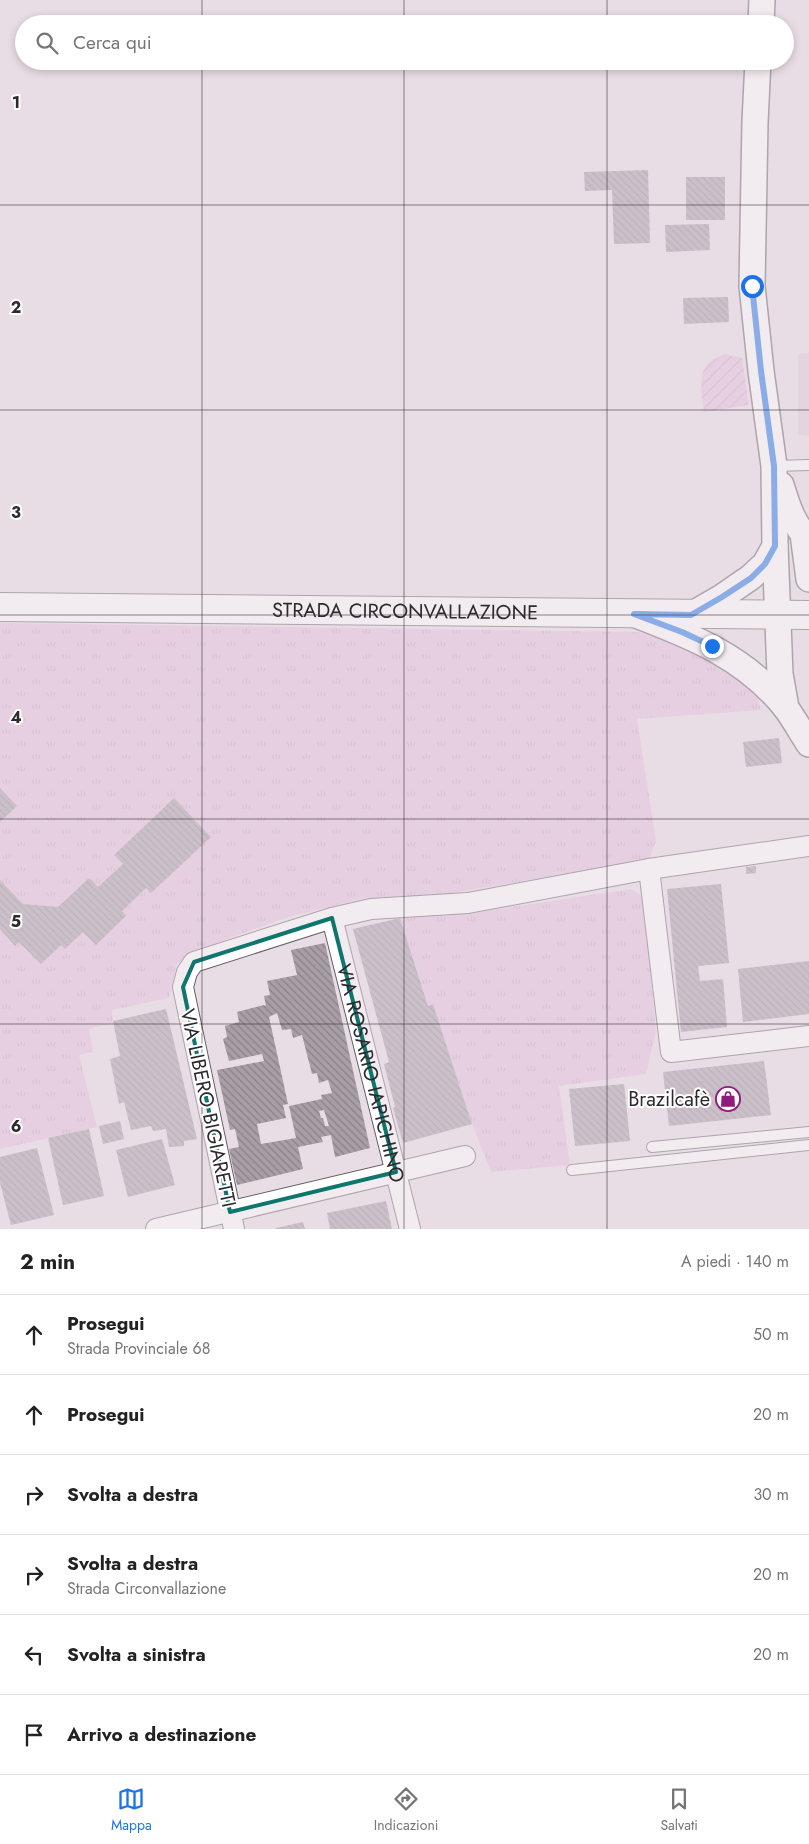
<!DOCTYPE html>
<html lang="it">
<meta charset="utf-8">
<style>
body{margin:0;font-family:Jost,sans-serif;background:#f6f6f6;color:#222}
.stop{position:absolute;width:15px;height:15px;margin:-11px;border:4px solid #1a73e8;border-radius:50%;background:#fff}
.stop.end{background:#1a73e8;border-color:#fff;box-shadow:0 1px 5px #0008}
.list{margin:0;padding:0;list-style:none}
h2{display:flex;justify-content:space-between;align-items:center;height:65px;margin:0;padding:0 20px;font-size:21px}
h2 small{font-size:16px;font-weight:400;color:#767676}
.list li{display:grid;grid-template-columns:32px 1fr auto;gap:15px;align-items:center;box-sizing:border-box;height:80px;padding:0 20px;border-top:1px solid #e0e0e0}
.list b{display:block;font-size:19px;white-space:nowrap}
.list p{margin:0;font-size:16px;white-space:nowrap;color:#767676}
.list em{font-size:16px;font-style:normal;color:#767676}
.icon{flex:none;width:28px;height:28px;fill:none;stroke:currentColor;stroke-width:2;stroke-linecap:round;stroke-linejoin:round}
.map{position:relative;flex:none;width:809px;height:1229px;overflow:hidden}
.search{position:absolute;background:#fff;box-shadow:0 2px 8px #0003;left:15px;right:15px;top:15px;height:55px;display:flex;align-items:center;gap:12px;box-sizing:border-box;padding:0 18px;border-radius:28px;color:#767676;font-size:19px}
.sheet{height:545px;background:#fff}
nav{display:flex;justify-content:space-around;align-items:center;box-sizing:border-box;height:70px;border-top:1px solid #e0e0e0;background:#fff;font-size:14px;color:#767676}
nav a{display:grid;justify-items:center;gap:2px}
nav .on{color:#1a73e8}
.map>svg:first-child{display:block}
</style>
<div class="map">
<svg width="809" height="1229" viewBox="0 0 809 1229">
<defs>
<pattern id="grass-tufts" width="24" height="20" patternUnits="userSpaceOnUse" patternTransform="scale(1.25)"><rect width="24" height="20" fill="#e7bfdd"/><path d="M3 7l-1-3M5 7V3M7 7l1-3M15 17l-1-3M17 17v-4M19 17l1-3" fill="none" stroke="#c6a4be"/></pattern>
<pattern id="garden-furrows" width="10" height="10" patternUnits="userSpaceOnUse" patternTransform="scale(1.25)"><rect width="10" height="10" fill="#e7bfdd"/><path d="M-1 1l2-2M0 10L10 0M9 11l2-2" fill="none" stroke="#c6a4be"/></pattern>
<pattern id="building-back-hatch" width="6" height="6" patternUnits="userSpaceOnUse" patternTransform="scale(1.25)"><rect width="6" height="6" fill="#a99ea6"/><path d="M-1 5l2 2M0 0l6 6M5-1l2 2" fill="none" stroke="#8a8187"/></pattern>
</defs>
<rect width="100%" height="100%" fill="#e8dce5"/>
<path fill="#ddcbd8" d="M809,353v83l-11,-1v-81z"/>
<g fill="url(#grass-tufts)">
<path d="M0,623l637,9 28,5 36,14 54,37 6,22 -124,9 19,122 -7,18 -207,36 -81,4 -69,17 -63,22 -38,15 -15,12 -7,33 -57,12 1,13 -24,6 4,23 -14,3 18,72 -97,22z"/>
<path d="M631,889l8,5 5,8 12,130 -10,42 -87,12 11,79 -79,7 -19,-48 -39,-120 -5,2 -28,-88 85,-7z"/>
</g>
<path fill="url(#garden-furrows)" d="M724,354l18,4 7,47 -45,7c-1,-14 -7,-36 3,-47 5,-5 12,-8 17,-11z"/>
<g fill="url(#building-back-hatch)" fill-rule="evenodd">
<path d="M648,170l2,73 -36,1 -2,-54 -27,1 -1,-19z"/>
<rect x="686" y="177" width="39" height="43"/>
<path d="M709,224l1,26 -44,2 -1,-27z"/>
<path d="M728,297l1,25 -45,2 -1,-26z"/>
<path d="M779,738l3,25 -36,4 -3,-25z"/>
<path d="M0,788l17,18 -17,16z"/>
<path d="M174,798l37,39 -60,56 -5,-5 -24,23 4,5 -30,29 -13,-13 -18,17 -4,-4 -20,19 -22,-22 -4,4 -15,-17v-49l23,24 35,3 31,-29 9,9 25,-23 -9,-9z"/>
<path d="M756,866v7l-10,1v-7z"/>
<path d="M721,884l8,79 -31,3 2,15 23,-2 4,48 -46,5 -14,-143z"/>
<path d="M400,918l28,88 5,-2 39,120 -69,19 -10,-35 2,-1 -11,-43 5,-2 -36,-133z"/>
<path d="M325,943l45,205 -35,9 -4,-22 -10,2 2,5 -25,5 5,22 -66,16 -8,-36 10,-2 -4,-18 -5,1 -13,-60 47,-9 -2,-7 -33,7 -6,-22 4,-2 -2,-11 14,-4 -2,-10 27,-7 2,1 -2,-10 6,-1 -3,-14 30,-6 -6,-25zM277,1013l5,17 9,-1 2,9 9,-3 10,39 5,-1 2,10 9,-3 4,13 -11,2 1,4 -33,7 7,32 -35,6 -4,-20 29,-6 -3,-13 5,-1 -19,-87zM324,1110l5,16h-4l-2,-8h-2l-2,-7z"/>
<path d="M809,961v53l-66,8 -5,-53z"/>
<path d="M166,1009l31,130 -13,2v5l-15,1 -3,-18 -13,2 -2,-5 -20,4 -7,-28 -5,2 -9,-45 10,-3 -7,-35z"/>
<path d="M764,1061l7,54 -102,11 -6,-54z"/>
<path d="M624,1084l6,57 -55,5 -6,-57z"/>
<path d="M120,1121l4,18 -21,5 -4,-18z"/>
<path d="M89,1129l15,67 -41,9 -15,-67z"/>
<path d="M162,1139l13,46 -47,12 -12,-47z"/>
<path d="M37,1148l17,67 -43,10 -11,-42v-26z"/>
<path d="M386,1201l6,28h-62l-3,-16z"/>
<path d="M303,1222l2,7h-29v-1z"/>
</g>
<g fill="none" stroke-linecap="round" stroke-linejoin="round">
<defs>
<g id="service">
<path d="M774,466l35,-1"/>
<path d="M652,1147l157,-15"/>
<path d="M572,1170l237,-25"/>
</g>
<g id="minor">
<path d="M649,869l22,183 138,-16"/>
<path id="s1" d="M332,918l78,311"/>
<path d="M156,1229l309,-73"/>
<path d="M234,1229l-51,-242 4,-15 7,-10 138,-44 39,-9 97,-6 181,-34 160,-23"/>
</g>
<g id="tertiary">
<path d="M761,24l1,-24"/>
<path d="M781,485c6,19 12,41 28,54"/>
<path d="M803,534l6,45"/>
<path d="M775,546l5,128 6,34"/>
<path d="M636,615c58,22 110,43 150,93 8,11 15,24 23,36"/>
<path d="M691,615l31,-18 29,-20 14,-13 10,-18 -1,-80 -13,-95 -9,-85 3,-164 3,-61"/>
</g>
<g id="primary">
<path id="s2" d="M0,607l809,8"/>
</g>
</defs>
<use href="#service" stroke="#696067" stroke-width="12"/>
<use href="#minor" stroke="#696067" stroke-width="22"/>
<use href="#tertiary" stroke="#696067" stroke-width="28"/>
<use href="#primary" stroke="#696067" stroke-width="30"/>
<use href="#service" stroke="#fff" stroke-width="10"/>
<use href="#minor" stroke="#fff" stroke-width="20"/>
<use href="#tertiary" stroke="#fff" stroke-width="25"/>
<use href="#primary" stroke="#fff" stroke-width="28"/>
</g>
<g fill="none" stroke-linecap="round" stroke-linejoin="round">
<path stroke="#1a73e8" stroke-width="6" d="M712,646l-30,-14 -48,-18 57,1 31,-18 29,-19 14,-14 10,-18 -1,-80 -13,-95 -9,-85"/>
</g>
<path d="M0 0H809V1229H0ZM332,918l64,254 -166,40 -47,-225 11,-25z" fill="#e8dce5" fill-opacity=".55" fill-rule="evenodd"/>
<path fill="none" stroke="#0f766e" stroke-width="4" stroke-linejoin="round" d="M332,918l64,254 -166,40 -47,-225 11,-25z"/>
<path fill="none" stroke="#2d292c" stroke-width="1" stroke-opacity="0.55" d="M202,0v24M404,0v24M607,0v24M202,61v1168M404,61v1168M607,61v1168M0,205h809M0,410h809M0,615h809M0,819h809M0,1024h809"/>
<defs>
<symbol id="shop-ring" viewBox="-11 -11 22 22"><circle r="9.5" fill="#fff" stroke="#8d1c7e" stroke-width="1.5"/><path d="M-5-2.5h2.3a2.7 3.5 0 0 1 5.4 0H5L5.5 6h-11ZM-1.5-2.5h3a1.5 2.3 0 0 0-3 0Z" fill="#8d1c7e"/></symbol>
</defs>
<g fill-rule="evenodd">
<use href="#shop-ring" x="714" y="1085" width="28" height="28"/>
</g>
<g text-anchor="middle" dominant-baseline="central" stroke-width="4" stroke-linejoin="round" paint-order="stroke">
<g font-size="20" fill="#2d292c" stroke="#fff">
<text stroke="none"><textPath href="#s2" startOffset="405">STRADA CIRCONVALLAZIONE</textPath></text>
<text stroke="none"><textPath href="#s1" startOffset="160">VIA ROSARIO IAPICHINO</textPath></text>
<text transform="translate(208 1108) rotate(78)">VIA LIBERO BIGIARETTI</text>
</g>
<g font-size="20" fill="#2d292c" stroke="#fff" text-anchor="end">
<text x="710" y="1099">Brazilcafè</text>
</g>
</g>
<g font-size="16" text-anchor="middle" font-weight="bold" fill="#2d292c" stroke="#fff" stroke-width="4" stroke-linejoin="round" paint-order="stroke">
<text x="16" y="108">1</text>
<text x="16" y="313">2</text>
<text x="16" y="518">3</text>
<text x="16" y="723">4</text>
<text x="16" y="927">5</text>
<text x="16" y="1132">6</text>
</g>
</svg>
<div class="stop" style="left:752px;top:286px"></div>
<div class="stop end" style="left:712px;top:646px"></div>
<div class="search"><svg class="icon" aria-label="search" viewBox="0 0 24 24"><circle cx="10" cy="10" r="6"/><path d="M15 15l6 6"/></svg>Cerca qui</div>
</div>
<section class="sheet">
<h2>2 min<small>A piedi · 140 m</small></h2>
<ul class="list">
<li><svg class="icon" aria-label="ahead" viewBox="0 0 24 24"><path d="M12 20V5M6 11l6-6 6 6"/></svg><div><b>Prosegui</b><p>Strada Provinciale 68</p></div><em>50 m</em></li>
<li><svg class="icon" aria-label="ahead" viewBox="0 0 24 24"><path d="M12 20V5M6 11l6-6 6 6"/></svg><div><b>Prosegui</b></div><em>20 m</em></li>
<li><svg class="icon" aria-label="right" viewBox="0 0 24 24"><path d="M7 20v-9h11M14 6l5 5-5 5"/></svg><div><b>Svolta a destra</b></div><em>30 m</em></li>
<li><svg class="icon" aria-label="right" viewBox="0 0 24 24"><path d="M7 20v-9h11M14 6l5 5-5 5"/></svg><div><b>Svolta a destra</b><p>Strada Circonvallazione</p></div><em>20 m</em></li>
<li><svg class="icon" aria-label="left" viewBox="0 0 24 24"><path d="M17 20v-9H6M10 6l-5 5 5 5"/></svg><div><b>Svolta a sinistra</b></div><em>20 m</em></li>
<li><svg class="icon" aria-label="arrive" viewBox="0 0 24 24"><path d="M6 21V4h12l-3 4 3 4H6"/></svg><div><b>Arrivo a destinazione</b></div></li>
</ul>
</section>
<nav>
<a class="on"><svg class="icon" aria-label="map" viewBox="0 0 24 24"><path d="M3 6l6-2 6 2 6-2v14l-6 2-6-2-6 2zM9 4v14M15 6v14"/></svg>Mappa</a>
<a><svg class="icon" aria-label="directions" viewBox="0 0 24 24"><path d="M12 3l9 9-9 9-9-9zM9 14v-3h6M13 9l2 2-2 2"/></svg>Indicazioni</a>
<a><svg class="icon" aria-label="saved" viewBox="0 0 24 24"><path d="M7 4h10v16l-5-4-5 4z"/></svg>Salvati</a>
</nav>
